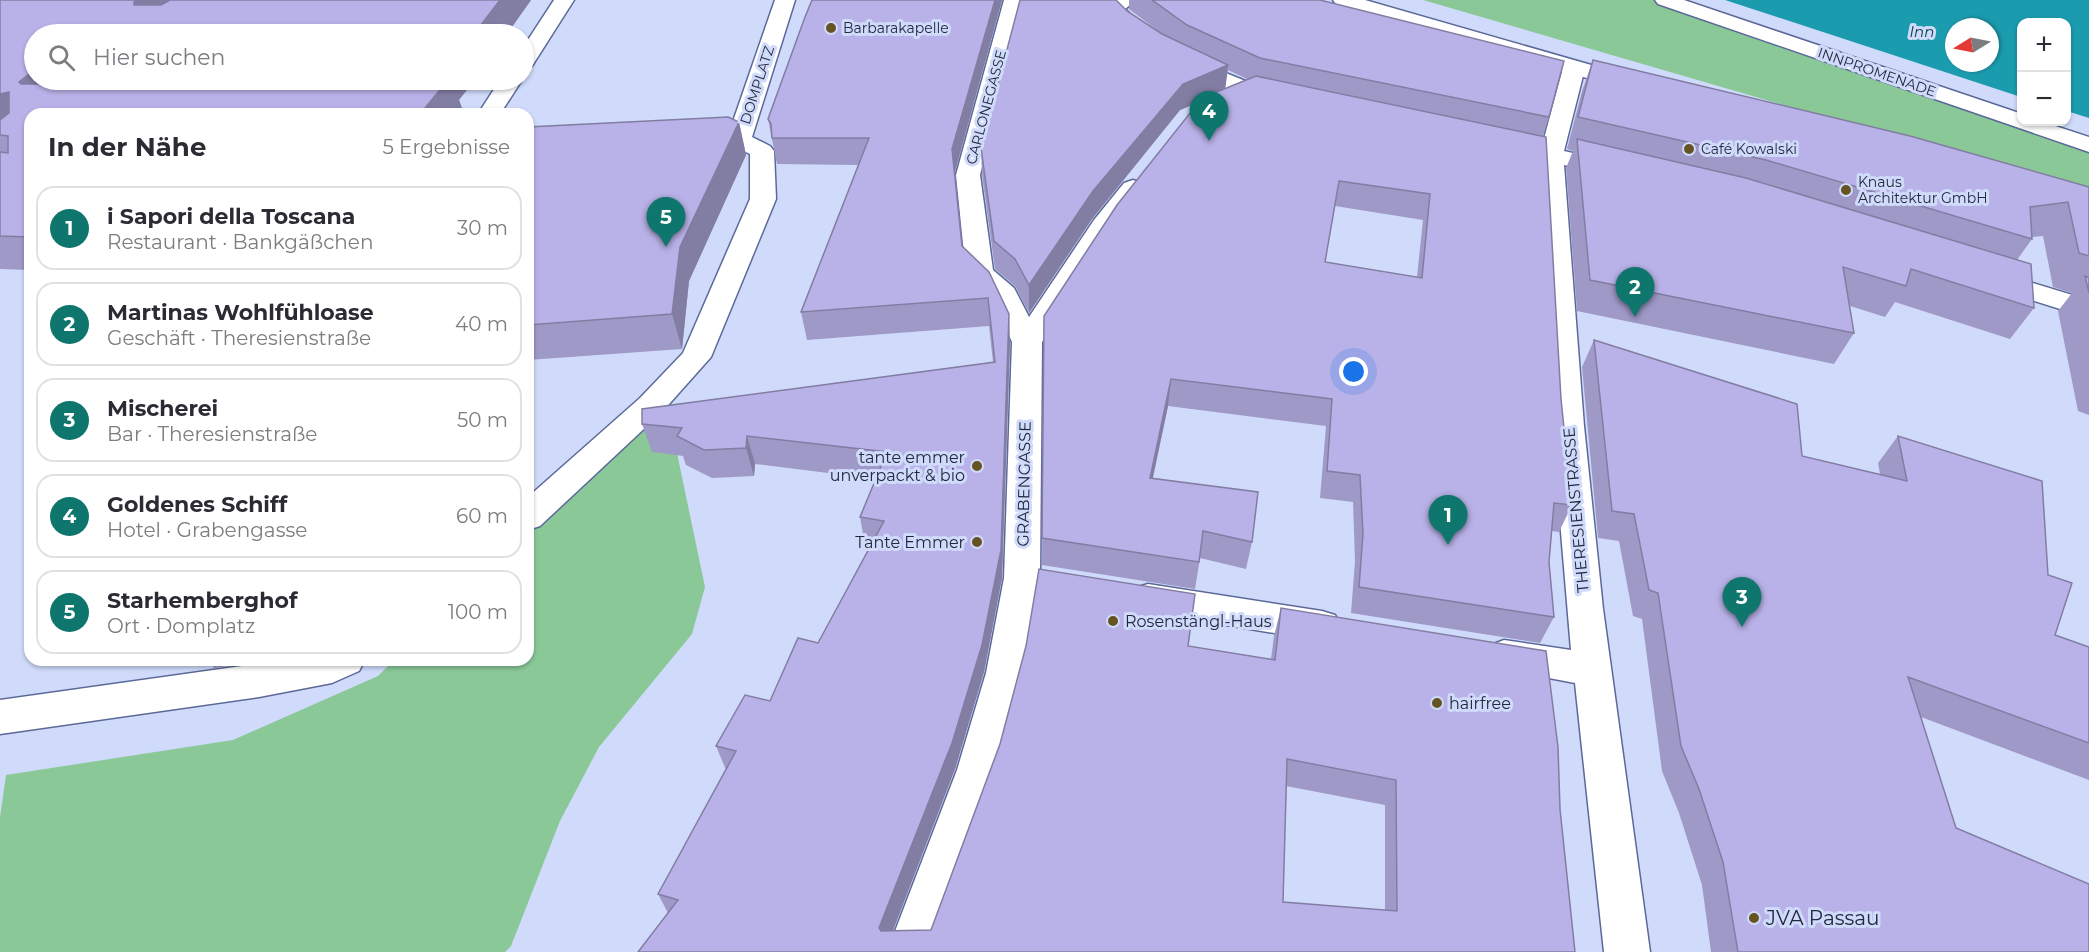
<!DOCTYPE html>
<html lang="de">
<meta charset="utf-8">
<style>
body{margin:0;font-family:Montserrat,sans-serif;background:#f7f7f7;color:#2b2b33}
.controls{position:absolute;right:18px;top:18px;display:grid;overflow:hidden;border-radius:12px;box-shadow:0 2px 4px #0004}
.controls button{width:54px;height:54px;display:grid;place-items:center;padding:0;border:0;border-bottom:2px solid #e1e1e2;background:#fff;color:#2b2b33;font:30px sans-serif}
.compass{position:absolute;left:1945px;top:18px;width:54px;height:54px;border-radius:50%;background:#fff;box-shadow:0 2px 4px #0004;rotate:260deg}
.you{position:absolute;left:1354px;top:372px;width:21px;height:21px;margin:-15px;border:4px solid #fff;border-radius:50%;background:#1a73e8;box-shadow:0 0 0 9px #1a73e833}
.badge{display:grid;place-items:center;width:39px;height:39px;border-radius:50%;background:#0f766e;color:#fff;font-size:20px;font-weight:700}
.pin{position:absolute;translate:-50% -50px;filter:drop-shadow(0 2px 3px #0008)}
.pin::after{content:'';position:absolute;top:32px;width:21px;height:18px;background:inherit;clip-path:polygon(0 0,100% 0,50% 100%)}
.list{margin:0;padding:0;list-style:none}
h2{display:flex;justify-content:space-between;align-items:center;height:78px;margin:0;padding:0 24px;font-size:26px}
h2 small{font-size:20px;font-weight:400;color:#7c7c81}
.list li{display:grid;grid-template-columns:39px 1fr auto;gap:18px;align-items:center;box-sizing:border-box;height:84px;margin:0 12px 12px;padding:0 12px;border:2px solid #e1e1e2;border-radius:18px}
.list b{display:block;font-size:22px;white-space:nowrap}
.list p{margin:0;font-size:20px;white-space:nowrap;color:#7c7c81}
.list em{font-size:20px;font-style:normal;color:#7c7c81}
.icon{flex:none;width:33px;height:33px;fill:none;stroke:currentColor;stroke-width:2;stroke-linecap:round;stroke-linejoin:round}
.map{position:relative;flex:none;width:2089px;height:952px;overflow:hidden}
.search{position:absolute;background:#fff;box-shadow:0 2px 4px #0004;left:24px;top:24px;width:510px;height:66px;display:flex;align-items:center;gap:15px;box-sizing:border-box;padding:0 21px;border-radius:33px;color:#7c7c81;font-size:22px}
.panel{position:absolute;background:#fff;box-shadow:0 2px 4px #0004;left:24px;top:108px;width:510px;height:558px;border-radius:18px}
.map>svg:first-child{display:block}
</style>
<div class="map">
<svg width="2089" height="952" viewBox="0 0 2089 952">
<rect width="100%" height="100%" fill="#d0dbfb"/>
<g fill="#8ac898">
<path d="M1423,0h232l434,151v43z"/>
<path d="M750,400l-74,33 2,25 27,129 -13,47 -93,113 -39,74 -49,125 -6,6h-505v-135l6,-42 227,-35 145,-64 16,-16h134v-133l123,-122z"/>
</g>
<path fill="#1b9bae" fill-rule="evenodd" d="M1725,0h364v118l-22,-7 -1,-89h-44l-1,75zM1954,27h36v36h-36z"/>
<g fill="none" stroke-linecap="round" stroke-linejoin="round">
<defs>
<g id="minor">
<path d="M554,0h20l-42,66 -8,1v-21z"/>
<path d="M775,0h20l-43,137 18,9 4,5 2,48 -65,158 -49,55 -122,114 -12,4v-33l112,-99 43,-45 67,-154v-45l-15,-7 -25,-1 -4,-5 4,-5 19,-3z"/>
<path d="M1004,0h20l-44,175 13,95 21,18 15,29 65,-97 30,-37 9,-3 9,3 4,5 -32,42 -72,112 -2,236 -16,95 -25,97 -66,182h-46l70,-182 29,-97 18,-95 8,-236 -20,-44 -26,-25 -10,-98z"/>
<path d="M1112,0h24l-11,9 23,23 -3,4h-14l-26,-24 -3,-4z"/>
<path d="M1655,0h29l338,114v8h21l46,15v15l-431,-148z"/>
<path d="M1186,57l72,29 28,7 3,5 -3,5c-28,7 -81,-24 -108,-35l-3,-5 3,-5z"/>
<path d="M1574,61l8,2 3,5 -21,83 57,13 3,5 -3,5 -9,2 -48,-11 20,261 19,183 47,343h-46l-29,-269 -84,-16 -6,-11 6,-11 13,-5 67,10 -19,-224 -13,-266 -45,-11 -4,-5 4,-5 8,-2 40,9 21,-78 3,-5z"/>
<path d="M500,80h22l-22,34h-22z"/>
<path d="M1990,270l99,30v18l-109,-34 -4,-6 4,-6z"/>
<path d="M1148,584l174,27 13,4 6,11 -6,11 -13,4 -174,-29 -13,-4 -5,-10 5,-10z"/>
<path d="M284,660h81l-6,11 -27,12 -73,14 -259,37v-34z"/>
</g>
<path id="major" d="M1333,0h32l275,79 3,5 -3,5h-16l-288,-85z"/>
</defs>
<use href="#minor" stroke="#5b6998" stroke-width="3"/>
<use href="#major" stroke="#5b6998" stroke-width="3"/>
<use href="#minor" fill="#fff" fill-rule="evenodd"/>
<use href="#major" fill="#fff" fill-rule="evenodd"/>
</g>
<g fill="#9f99c8" fill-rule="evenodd">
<path d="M0,0h531l-24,34h-473v46l425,20 3,8 -4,6h-428v156l-30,-1z"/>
<path d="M1002,0l-47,172 7,74 48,96 -8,236 -18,94 -29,97 -62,162 38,-1 257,-284 83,13 3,-23 7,-28 279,201 15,143h-937l30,-39 -10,-19 68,-124 -10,-24 54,-45 48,-58 52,-97 -5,-1 -5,-28 16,-38 -121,-15 -1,12 -42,2 -26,-13 -3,-9 -31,-4 -10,-28 351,-62 -4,-36 -182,14 -6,-28 58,-147 -82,-1 -9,-45zM1286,786l99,19v105l-102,-8z"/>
<path d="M1129,0h191l229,117 -6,19 18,263 11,106 -13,27 -7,-1 -3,31 5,55 -14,26 -189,-30 4,-52 -2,-59 -33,-4 6,-72 -158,-20 -15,72 99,64 -6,27 -46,-11 -5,31 -153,-24 2,-249 155,-214 -19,8 -88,109 -63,94 -14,-27 -20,-17 -13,-94 -1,-27 146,-137 38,25 -36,-27zM1228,70l19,9 -22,9zM1335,206l88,14 -6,57 -92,-15z"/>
<path d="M1593,60l496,127v228l-11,-4 -20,-100 14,-18 -19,-6 -10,-51 -11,1v2l-15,21 17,48 -24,31 -115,-37 -10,15 -35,-11 4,27 -20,31 -257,-53 -11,-143 7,-17 -6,-2 15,-58z"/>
<path d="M739,122l7,33 -57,126 -7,68 -154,11v-233z"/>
<path d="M1594,340l208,116 78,18 -2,-11 20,-27 150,139 7,60 34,12v133l-168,-63 35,111 133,124h-378l-9,-67 -23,-72 -17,-42 -20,-152 -9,-3 -14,-75 -21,-3 -16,-171z"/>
<path d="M207,660h61l-54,8z"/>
</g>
<g fill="#827da2">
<path d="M137,0h63l-48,32 -18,-27v-3z"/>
<path d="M500,0h31l-24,34h-33z"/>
<path d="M995,0h7l-48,175 -2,-26z"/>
<path d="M1228,65l-3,26 -45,19 -88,109 -63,94v-28l64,-94 90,-107z"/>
<path d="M34,70v10h48l-41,34 -22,-32z"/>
<path d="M441,80h34l-16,20 3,8 -4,6h-38z"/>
<path d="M9,92l21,30 -30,13v-41z"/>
<path d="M739,122l7,33 -57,126 -7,68 -10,-35 8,-67z"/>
<path d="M1009,314l1,28 -8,236 -18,94 -29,97 -70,182 -6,-23z"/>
<path d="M1171,379l-3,27 -21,98 3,-26z"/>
<path d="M747,436l8,28 -1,12 -8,-28z"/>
</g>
<g fill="#b9b2e8" stroke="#827da2" stroke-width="1.5" fill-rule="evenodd">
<path d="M0,0h137l-3,2v3h27l9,-5h330l-26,34h-440v36l-15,12 2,2h26l6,-4h395l-28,34h-390v123l-30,-1v-84l8,1v-17l-8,-1v-15l9,-7v-21l-9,2z"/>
<path d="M812,0h183l-43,149 10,97 27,26 20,42 -8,236 -19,95 -30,98 -73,185 2,3 50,-1 69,-186 26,-98 13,-77 156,25 -7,52 87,14 6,-52 265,43 12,96 2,62 15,143h-937l40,-52 -20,-6 78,-143 -20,-5 29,-51 25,6 28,-63 20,5 66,-122 -24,-4 27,-65 -140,-16 -1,12 -42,2 -27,-14 5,-8 -40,-4v-15l353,-47 -7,-64 -187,14 68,-174h-97l-1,-14 -3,-5 37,-102zM1287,759l109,21 1,131 -114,-9z"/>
<path d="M1020,0h96l11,11 35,23 66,31 -45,19 -90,107 -64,94 -14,-26 -21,-18 -13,-93z"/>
<path d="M1152,0h168l244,61 -15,56 -289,-59 -73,-33z"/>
<path d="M1593,60l317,76 179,51v69l-10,-3 -11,-51 -38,5 2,32 -266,-79 -188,-43z"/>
<path d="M1256,76l290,61 15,262 11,106 -18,-2 -5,59 5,55 -195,-30 4,-53 -3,-59 -33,-4 5,-72 -161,-20 -21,99 108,14 -6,50 -49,-11 -4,31 -157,-24 2,-222 73,-111 85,-107zM1339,181l91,13 -8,84 -97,-16z"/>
<path d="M728,117l11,5 -59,125 -8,67 -144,11v-198z"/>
<path d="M1577,139l169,39 285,86 3,44 -123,-39 -5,17 -63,-19 11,66 -264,-53z"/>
<path d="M2085,276l4,2v15z"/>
<path d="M1594,340l203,64 5,52 105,25 -9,-45 144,45 6,94 24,8 -17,52 34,12v96l-181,-66 48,151 133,56v68h-351l-15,-90 -24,-73 -18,-43 -23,-153 -9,-3 -15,-76 -22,-3z"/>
</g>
<g fill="#655422" stroke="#d0dbfb" stroke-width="2">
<circle cx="831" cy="28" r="6"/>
<circle cx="1689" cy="149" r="6"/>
<circle cx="1846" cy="190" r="6"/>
<circle cx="977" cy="466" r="6"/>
<circle cx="977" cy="542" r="6"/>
<circle cx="1113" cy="621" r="6"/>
<circle cx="1437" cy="703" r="6"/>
<circle cx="1754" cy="918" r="6"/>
</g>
<g text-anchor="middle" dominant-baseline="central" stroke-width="6" stroke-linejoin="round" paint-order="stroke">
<g font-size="14" fill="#23293d" stroke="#d0dbfb" text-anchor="start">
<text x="843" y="28">Barbarakapelle</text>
<text x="1701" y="149">Café Kowalski</text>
<text x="1858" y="182">Knaus<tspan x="1858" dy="16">Architektur GmbH</tspan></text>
</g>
<g font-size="14" fill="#23293d" stroke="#d0dbfb">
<text transform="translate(1877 72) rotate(19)">INNPROMENADE</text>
<text transform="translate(757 85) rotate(-72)">DOMPLATZ</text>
<text transform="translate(986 107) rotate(-75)">CARLONEGASSE</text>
</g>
<g font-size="15" font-style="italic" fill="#063c45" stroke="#d0dbfb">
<text x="1922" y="31">Inn</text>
</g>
<g font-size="16" fill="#23293d" stroke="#d0dbfb" text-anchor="end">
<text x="965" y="457">tante emmer<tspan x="965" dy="18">unverpackt &amp; bio</tspan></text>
<text x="965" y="542">Tante Emmer</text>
<text x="1125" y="621" text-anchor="start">Rosenstängl-Haus</text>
<text x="1449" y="703" text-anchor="start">hairfree</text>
</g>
<g font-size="16" fill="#23293d" stroke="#d0dbfb">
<text transform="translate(1024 484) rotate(-89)">GRABENGASSE</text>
<text transform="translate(1576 510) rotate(-95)">THERESIENSTRASSE</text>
</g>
<g font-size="20" fill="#23293d" stroke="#d0dbfb" text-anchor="start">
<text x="1766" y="918">JVA Passau</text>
</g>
</g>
</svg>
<div class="controls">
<button>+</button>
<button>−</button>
</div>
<svg class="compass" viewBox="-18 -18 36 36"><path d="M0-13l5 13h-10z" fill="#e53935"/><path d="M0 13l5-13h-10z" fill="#7c7c81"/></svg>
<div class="you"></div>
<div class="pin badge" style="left:1448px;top:545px">1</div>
<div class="pin badge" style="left:1635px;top:317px">2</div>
<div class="pin badge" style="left:1742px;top:627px">3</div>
<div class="pin badge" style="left:1209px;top:141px">4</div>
<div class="pin badge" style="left:666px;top:247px">5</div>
<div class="search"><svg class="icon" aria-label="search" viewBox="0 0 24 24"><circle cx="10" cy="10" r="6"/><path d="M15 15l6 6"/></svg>Hier suchen</div>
<section class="panel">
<h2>In der Nähe<small>5 Ergebnisse</small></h2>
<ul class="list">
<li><span class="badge">1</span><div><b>i Sapori della Toscana</b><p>Restaurant · Bankgäßchen</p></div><em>30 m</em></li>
<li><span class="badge">2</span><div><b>Martinas Wohlfühloase</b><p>Geschäft · Theresienstraße</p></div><em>40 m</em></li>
<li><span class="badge">3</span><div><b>Mischerei</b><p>Bar · Theresienstraße</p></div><em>50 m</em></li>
<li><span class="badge">4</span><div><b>Goldenes Schiff</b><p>Hotel · Grabengasse</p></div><em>60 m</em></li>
<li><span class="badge">5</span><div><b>Starhemberghof</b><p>Ort · Domplatz</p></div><em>100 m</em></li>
</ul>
</section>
</div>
